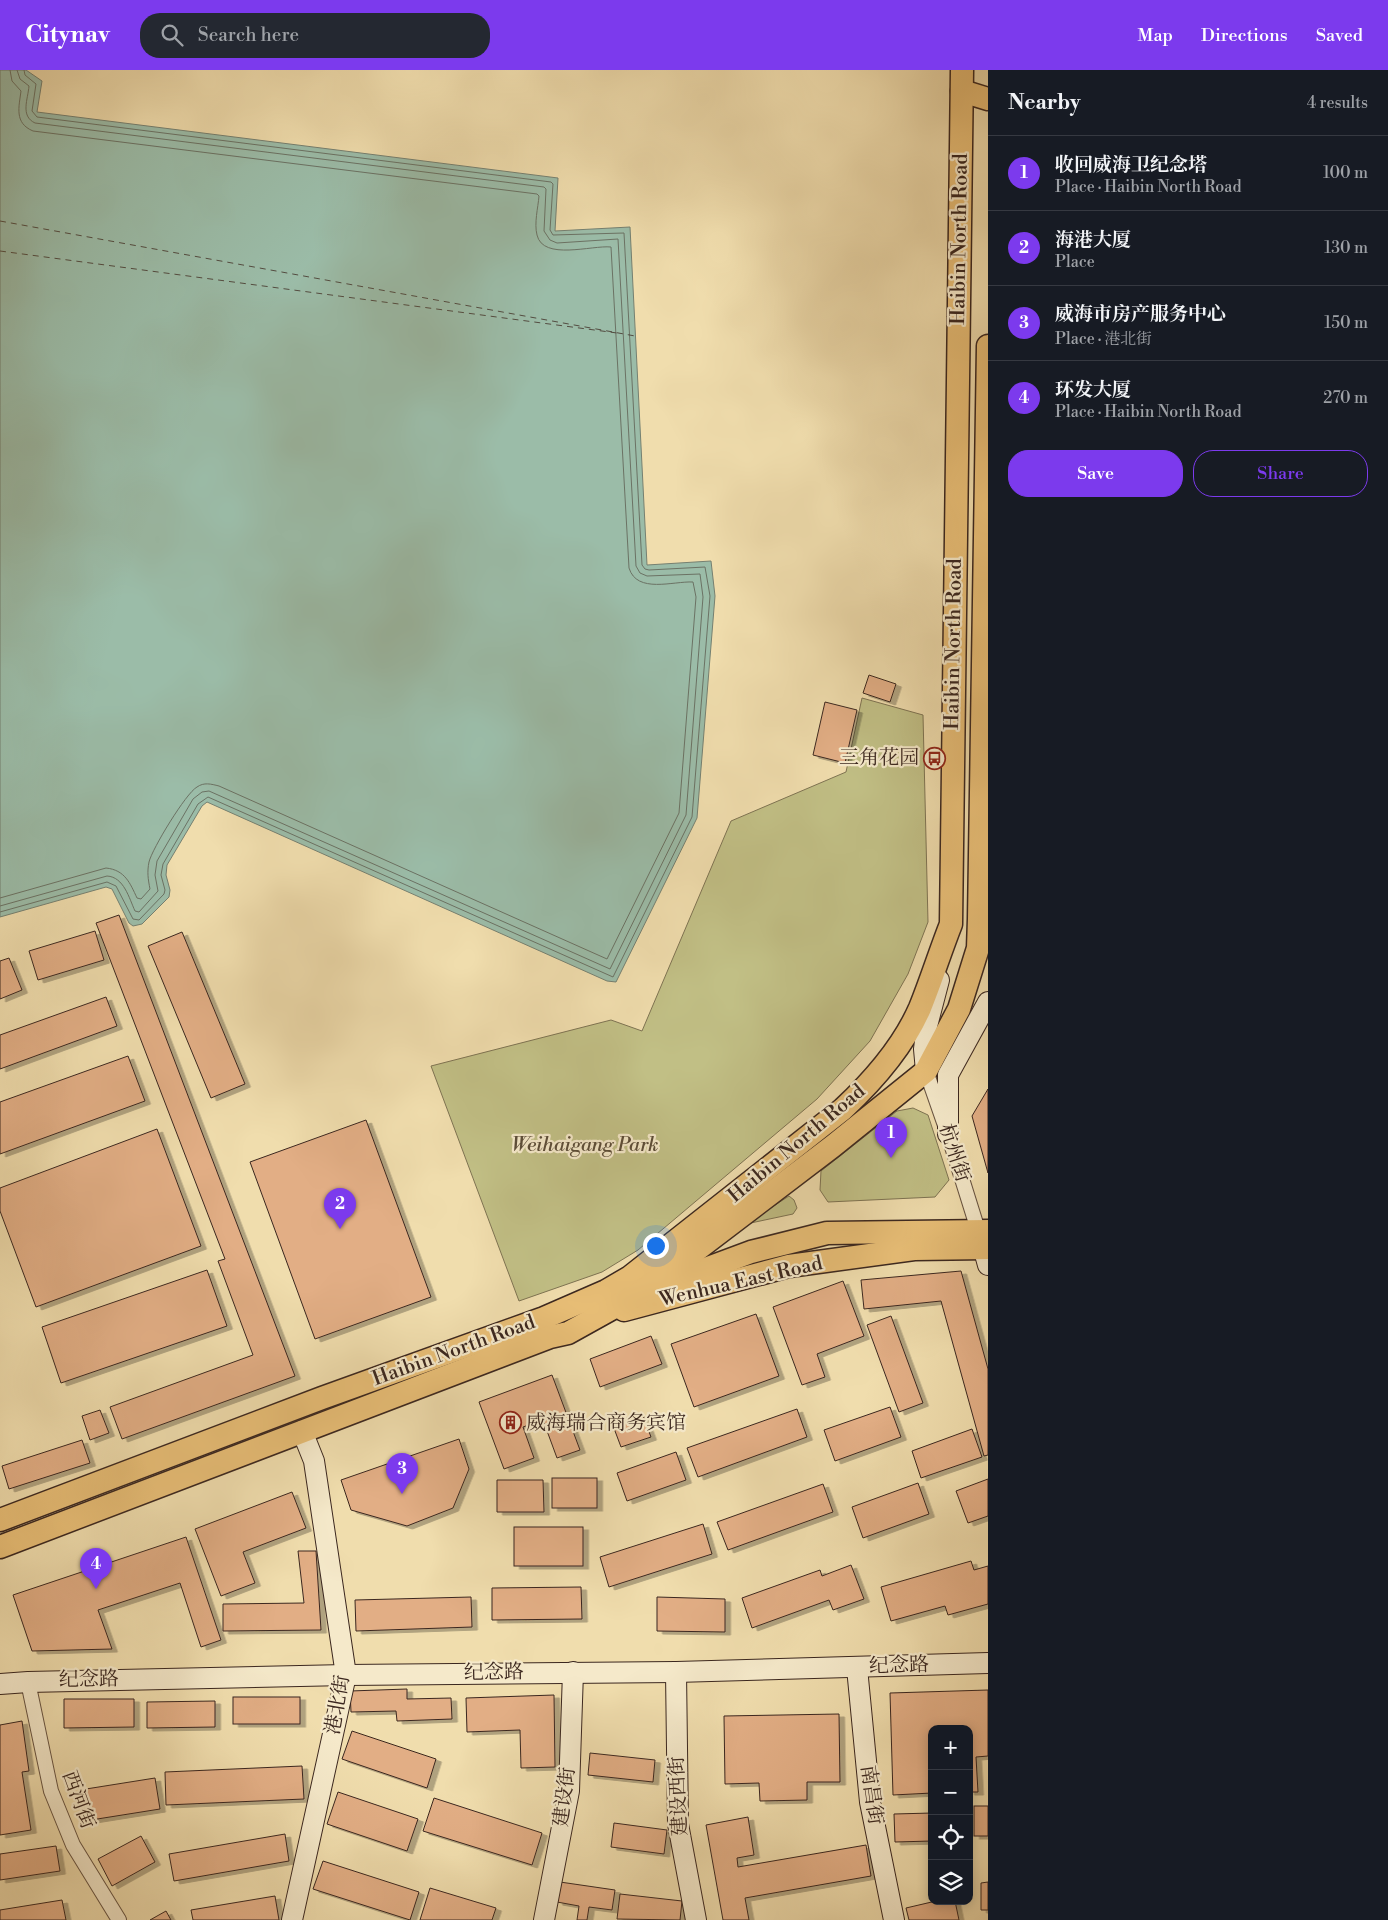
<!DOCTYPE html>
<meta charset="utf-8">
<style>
body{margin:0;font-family:"Libre Bodoni","Noto Serif SC",serif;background:#242831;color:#f1f3f6}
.controls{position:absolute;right:15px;bottom:15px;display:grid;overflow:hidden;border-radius:10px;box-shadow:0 2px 12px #0003}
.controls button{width:45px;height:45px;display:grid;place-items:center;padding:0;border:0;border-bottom:1px solid #363941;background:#171b24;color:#f1f3f6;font:25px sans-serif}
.you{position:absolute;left:655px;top:1175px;width:18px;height:18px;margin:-12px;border:4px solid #fff;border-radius:50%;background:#1a73e8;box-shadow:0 0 0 8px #1a73e833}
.badge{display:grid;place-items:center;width:32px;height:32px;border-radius:50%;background:#7c3aed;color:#fff;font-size:16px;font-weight:700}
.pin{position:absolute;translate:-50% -41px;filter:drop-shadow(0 1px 2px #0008)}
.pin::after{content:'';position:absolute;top:26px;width:18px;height:15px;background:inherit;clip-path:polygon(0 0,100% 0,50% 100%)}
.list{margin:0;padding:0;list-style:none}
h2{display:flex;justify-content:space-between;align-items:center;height:65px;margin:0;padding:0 20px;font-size:21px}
h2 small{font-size:16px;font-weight:400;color:#9ea1a6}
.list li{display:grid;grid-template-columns:32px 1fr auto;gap:15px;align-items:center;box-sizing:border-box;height:75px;padding:0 20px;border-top:1px solid #363941}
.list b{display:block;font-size:19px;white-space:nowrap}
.list p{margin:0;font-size:16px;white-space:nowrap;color:#9ea1a6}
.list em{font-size:16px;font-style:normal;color:#9ea1a6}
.actions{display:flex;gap:10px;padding:15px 20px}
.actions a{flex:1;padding:11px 0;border:1px solid #7c3aed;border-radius:20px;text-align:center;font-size:18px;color:#7c3aed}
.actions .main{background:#7c3aed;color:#fff}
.icon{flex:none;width:28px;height:28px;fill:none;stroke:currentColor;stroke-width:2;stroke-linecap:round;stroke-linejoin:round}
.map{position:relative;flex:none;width:988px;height:1850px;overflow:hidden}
header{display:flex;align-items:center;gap:30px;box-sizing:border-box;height:70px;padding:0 25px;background:#7c3aed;color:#fff}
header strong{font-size:24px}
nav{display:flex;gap:28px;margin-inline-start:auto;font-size:18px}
.search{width:350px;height:45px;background:#242831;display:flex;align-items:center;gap:12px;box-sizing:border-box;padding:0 18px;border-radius:20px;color:#9ea1a6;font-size:19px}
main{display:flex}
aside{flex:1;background:#171b24}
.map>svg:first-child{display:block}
</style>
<header>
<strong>Citynav</strong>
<div class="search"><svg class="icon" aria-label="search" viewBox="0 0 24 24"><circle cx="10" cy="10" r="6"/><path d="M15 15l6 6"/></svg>Search here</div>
<nav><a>Map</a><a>Directions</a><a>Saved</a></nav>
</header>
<main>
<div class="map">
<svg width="988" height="1850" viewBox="0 0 988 1850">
<defs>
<filter id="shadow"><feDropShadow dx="5.5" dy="3" stdDeviation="0" flood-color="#0004"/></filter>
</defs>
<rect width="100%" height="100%" fill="#f0ddad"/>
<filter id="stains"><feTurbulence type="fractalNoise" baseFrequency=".004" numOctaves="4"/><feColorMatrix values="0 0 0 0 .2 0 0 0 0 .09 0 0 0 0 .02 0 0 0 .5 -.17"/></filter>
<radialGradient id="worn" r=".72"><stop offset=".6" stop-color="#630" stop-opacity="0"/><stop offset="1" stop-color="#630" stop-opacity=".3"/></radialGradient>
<g fill="#c1bf85" stroke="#7e7352">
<path d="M862,628l61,17 5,207 -20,52 -38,67 -53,58 -179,151 -36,22 -83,29 -88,-235 180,-46 31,11 89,-210 115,-49z"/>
<path d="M913,1038l15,7 21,65 -14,17 -107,5 -8,-12 1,-19 76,-60z"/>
<path d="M789,1126l5,4 3,8 -4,6 -47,10z"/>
</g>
<path fill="#9bbca8" stroke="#758071" d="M0,0h26l16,11 -5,31 521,66 -3,53 75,-4 17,338 64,-4 4,35 -18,222 -81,164 -9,-1 -400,-179 -5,4 -35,59 -1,10 4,15 -1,7 -27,27 -9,2 -4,-3 -17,-34 -6,-2 -106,30z"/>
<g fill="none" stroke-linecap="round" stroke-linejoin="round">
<g stroke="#6b7264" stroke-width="1">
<path d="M0,828l106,-30c19,2 24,15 31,30l4,1 9,-10c-2,-10 -3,-17 -1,-27 3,-13 37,-69 48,-75 7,-5 14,-3 22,-1l388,173 72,-146 17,-216 -3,-15c-20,-1 -56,12 -64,-14l-18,-321c-19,-2 -68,14 -74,-12 -3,-12 1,-27 2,-39l-2,-2 -504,-63c-19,-8 -14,-24 -12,-40l-9,-10 -2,-11"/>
<path d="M0,836l107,-30c17,1 22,22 28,35l4,1 19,-21 -3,-16 2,-14 36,-62 9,-7 7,-1 401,178 76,-154 17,-218 -3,-23 -53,2 -7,-3 -4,-7 -18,-327 -61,4 -7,-3 -6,-9 2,-42 -2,-2 -509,-64c-15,-7 -7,-24 -6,-37l-9,-7 -3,-9"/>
<path d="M0,842l107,-30 9,4 17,33 6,1 25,-26 1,-4 -4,-15 2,-11 35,-60 10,-7 405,180 79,-160 18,-221 -5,-29 -56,3 -4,-1 -3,-4 -18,-332 -71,2 -3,-5 3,-46 -2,-2 -514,-65 -5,-6 4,-27 -11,-9 -1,-5"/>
</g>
<g stroke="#534c41" stroke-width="1" stroke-dasharray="6 5" stroke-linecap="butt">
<path d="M0,151l635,115"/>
<path d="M0,181l617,82"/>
</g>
</g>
<g fill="#e2ae85" stroke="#3b271f" filter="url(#shadow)">
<path d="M869,605l27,9 -6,18 -27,-9z"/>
<path d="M825,632l32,8 -12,53 -32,-8z"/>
<path d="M119,845l176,461 -173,63 -12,-32 143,-52 -35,-94 7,-2 -129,-336z"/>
<path d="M95,861l9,29 -66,20 -9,-29z"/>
<path d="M182,862l63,152 -34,14 -63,-152z"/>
<path d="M9,888l13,32 -22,9v-38z"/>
<path d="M106,927l11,29 -117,43v-34z"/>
<path d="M128,986l17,45 -145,53v-52z"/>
<path d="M988,1019v84l-16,-57z"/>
<path d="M366,1050l65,177 -116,42 -65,-177z"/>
<path d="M157,1059l44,117 -165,61 -36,-96v-23z"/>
<path d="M207,1200l20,56 -166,57 -19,-56z"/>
<path d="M961,1201l27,98v86l-4,1 -43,-155 -77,8 -3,-29z"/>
<path d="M843,1211l21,55 -47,18 8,23 -23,8 -29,-78z"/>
<path d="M756,1244l23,62 -85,31 -23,-63z"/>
<path d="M891,1246l32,87 -24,9 -32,-87z"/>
<path d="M651,1266l11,28 -62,23 -10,-28z"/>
<path d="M552,1305l28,75 -23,8 -14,-38 -20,7 11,31 -30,11 -25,-67z"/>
<path d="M890,1337l11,30 -66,24 -11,-31z"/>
<path d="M797,1339l10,28 -109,40 -11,-29z"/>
<path d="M100,1340l9,23 -19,7 -8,-24z"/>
<path d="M642,1343l9,24 -30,10 -9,-24z"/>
<path d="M972,1359l10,28 -61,21 -9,-27z"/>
<path d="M459,1369l10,30 -16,39 -46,18 -56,-16 -10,-30z"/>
<path d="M82,1370l8,23 -81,26 -7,-23z"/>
<path d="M676,1382l10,28 -59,21 -10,-28z"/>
<rect x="552" y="1408" width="45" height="30"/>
<path d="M988,1409v37l-20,7 -12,-32z"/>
<path d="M497,1410h46l1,32h-47z"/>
<path d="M918,1413l11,31 -66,24 -11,-31z"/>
<path d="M823,1414l10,28 -105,38 -11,-28z"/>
<path d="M292,1422l14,36 -63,24 12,31 -34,13 -26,-67z"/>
<path d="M703,1454l9,30 -103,33 -9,-30z"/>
<rect x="514" y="1457" width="69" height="39"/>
<path d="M186,1467l35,103 -20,7 -21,-64 -82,27 14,39 -80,2 -19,-56z"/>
<path d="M298,1481h18l5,79 -98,1v-27l81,-1z"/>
<path d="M971,1491l3,9 14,-4v38l-40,11 -3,-9 -54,15 -10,-34z"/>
<path d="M851,1495l13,34 -31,11 -4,-10 -77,28 -10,-30 78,-28 2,6z"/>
<path d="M581,1517l1,32 -90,1v-32z"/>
<path d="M471,1527l1,30 -116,4 -1,-31z"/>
<path d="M657,1527l68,2v33l-68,-1z"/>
<path d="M407,1619v10l44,-1 1,21 -55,2 -1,-10 -45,1 -1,-21z"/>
<path d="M988,1620v66l-12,1 2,35h-9v-63h-37v64l-39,2 -3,-102z"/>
<path d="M554,1625l1,72 -34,1 -1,-38 -53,2 -1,-34z"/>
<rect x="233" y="1627" width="67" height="27"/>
<path d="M64,1629h70v28l-70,1z"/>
<path d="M215,1631v26l-68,1v-26z"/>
<path d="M839,1644l1,68h-33v18l-47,1 -1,-18 -34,1 -1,-68z"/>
<path d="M22,1651l7,50 -7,1 9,58 -31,5v-110z"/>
<path d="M352,1661l84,28 -9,29 -85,-29z"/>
<path d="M590,1683l65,7 -2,22 -65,-7z"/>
<path d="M302,1696l2,33 -138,6 -1,-33z"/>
<path d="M155,1708l5,31 -69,11 -5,-31z"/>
<path d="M338,1722l80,27 -11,32 -80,-27z"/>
<path d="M434,1728l108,35 -10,32 -109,-34z"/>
<rect x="974" y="1736" width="14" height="30"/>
<path d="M932,1743v28l-37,1 -1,-28z"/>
<path d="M748,1747l6,38 -17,3 1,9 128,-22 5,31 -126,22 4,22h-26l-17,-95z"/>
<path d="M614,1753l53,7 -3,24 -53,-7z"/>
<path d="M285,1764l4,27 -115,20 -5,-27z"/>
<path d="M141,1766l14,26 -43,24 -14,-27z"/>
<path d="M56,1776l4,25 -60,9v-26z"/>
<path d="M323,1791l96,31 -9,28 -97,-31z"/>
<path d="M560,1812l55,8 -3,20 -23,-3 -2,13h-10l2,-14 -22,-4z"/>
<path d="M988,1812v28h-7v-27z"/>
<path d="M430,1818l66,20 -4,12h-72z"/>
<path d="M620,1824l62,7 -2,19 -63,-1z"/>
<path d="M275,1826l4,24h-86l-2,-10z"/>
<path d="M62,1830l4,20h-66v-10z"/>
<path d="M936,1831h19l4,19h-50l-3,-12z"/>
<path d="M166,1841l5,9h-21z"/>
</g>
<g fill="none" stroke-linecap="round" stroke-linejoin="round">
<defs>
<g id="street">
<path d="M926,1001l22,63 30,96"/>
<path d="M28,1612l23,109 22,54 46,75"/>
</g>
<g id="secondary">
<path d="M926,1001l-2,-22 3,-23 12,-46"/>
<path d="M948,1064v-59l40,-73"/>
<path d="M979,1162l9,33"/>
<path d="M857,1598l13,134 24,118"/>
<path d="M676,1602l2,152 18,96"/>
<path d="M0,1614l28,-2 318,-7 330,-3 312,-9"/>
<path d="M292,1850l54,-245 -32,-214 -12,-30"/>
<path d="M544,1850l25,-129 4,-119"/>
</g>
<g id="primary">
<path d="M962,21l26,8"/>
<path d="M665,1214l86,-32 76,-19 161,-2"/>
<path d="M624,1240l165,-44 125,-17 74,-1"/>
<path d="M0,1450l322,-122 222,-80 62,-27 24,-14 213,-168c31,-29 60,-62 77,-101 11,-27 20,-56 31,-84l11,-854"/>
<path d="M0,1477l550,-210 18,-4 72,-40 193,-147 93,-75 33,-62 19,-61 1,-29 9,-573"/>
</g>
</defs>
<use href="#street" stroke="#685442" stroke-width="16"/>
<use href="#secondary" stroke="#3b271f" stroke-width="22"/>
<use href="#primary" stroke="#3b271f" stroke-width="25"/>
<use href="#street" stroke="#f5e9ca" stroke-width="14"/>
<use href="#secondary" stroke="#f5e9ca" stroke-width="20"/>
<use href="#primary" stroke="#e8be76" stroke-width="22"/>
</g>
<defs>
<symbol id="bus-ring" viewBox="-11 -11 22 22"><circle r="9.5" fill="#f5e9ca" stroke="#8f2418" stroke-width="1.5"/><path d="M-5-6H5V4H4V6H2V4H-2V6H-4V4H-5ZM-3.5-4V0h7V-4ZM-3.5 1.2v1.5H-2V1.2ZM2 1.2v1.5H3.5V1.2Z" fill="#8f2418"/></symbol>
<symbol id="building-ring" viewBox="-11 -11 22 22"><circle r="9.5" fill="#f5e9ca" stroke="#8f2418" stroke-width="1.5"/><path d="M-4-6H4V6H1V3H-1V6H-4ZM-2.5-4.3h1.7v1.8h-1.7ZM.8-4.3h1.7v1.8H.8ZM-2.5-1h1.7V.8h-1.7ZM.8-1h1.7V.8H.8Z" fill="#8f2418"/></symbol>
</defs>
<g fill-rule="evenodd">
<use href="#bus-ring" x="922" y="676" width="25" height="25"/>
<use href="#building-ring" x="498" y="1340" width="25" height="25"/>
</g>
<g text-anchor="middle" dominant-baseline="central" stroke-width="4.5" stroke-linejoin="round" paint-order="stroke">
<g font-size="20" fill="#3b271f" stroke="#f5e9ca">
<text transform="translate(960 169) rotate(-89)">Haibin North Road</text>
<text transform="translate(954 574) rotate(-89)">Haibin North Road</text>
<text transform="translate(797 1074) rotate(-40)">Haibin North Road</text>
<text transform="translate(954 1083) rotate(72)">杭州街</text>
<text transform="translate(741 1212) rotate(-13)">Wenhua East Road</text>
<text transform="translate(454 1281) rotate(-20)">Haibin North Road</text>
<text transform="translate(899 1596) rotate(-2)">纪念路</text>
<text transform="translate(494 1603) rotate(-1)">纪念路</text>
<text transform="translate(89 1610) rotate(-1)">纪念路</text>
<text transform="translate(338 1635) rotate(-80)">港北街</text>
<text transform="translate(871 1725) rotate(82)">南昌街</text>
<text transform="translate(679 1726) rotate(-93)">建设西街</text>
<text transform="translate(565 1727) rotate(-83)">建设街</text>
<text transform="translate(78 1730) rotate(70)">西河街</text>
</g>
<g font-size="20" fill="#3b271f" stroke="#f5e9ca" text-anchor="end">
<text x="919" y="688">三角花园</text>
<text x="526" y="1353" text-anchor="start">威海瑞合商务宾馆</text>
</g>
<g font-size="20" font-style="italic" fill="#5c4d38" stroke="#f5e9ca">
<text x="585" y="1075">Weihaigang Park</text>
</g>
</g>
<rect width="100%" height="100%" filter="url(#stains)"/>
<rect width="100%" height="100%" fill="url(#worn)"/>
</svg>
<div class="controls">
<button>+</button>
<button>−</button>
<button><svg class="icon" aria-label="locate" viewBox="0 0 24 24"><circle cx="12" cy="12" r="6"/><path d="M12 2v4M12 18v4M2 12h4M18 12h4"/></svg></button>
<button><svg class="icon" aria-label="layers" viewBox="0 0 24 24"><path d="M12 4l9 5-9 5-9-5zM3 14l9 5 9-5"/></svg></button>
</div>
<div class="you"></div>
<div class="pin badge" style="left:891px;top:1088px">1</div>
<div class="pin badge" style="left:340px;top:1159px">2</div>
<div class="pin badge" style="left:402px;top:1424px">3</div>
<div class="pin badge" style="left:96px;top:1519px">4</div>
</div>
<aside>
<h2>Nearby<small>4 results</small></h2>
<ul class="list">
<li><span class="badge">1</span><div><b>收回威海卫纪念塔</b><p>Place · Haibin North Road</p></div><em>100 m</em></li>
<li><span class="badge">2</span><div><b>海港大厦</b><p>Place</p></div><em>130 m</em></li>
<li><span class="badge">3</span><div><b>威海市房产服务中心</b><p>Place · 港北街</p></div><em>150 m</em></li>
<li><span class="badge">4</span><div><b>环发大厦</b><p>Place · Haibin North Road</p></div><em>270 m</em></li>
</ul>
<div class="actions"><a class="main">Save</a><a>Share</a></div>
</aside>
</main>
